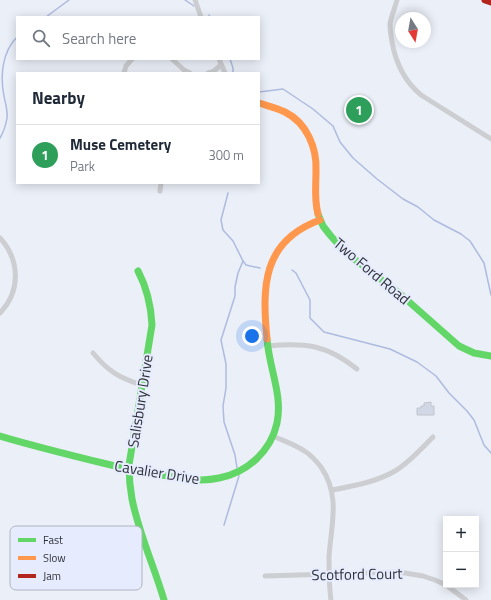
<!DOCTYPE html>
<meta charset="utf-8">
<style>
body{margin:0;font-family:"Titillium Web",sans-serif;background:#f2f2f3;color:#1f2937}
.controls{position:absolute;right:12px;bottom:12px;display:grid;overflow:hidden;border-radius:0px;box-shadow:0 2px 10px #0003}
.controls button{width:36px;height:36px;display:grid;place-items:center;padding:0;border:0;border-bottom:1px solid #e0e1e3;background:#fff;color:#1f2937;font:20px sans-serif}
.compass{position:absolute;left:395px;top:12px;width:36px;height:36px;border-radius:50%;background:#fff;box-shadow:0 2px 10px #0003;rotate:169deg}
.you{position:absolute;left:252px;top:336px;width:14px;height:14px;margin:-10px;border:3px solid #fff;border-radius:50%;background:#1a73e8;box-shadow:0 0 0 6px #1a73e833}
.badge{display:grid;place-items:center;width:26px;height:26px;border-radius:50%;background:#111827;color:#fff;font-size:13px;font-weight:700}
.pin{position:absolute;translate:-50% -50%;border:2px solid #fff;box-shadow:0 1px 4px #0006}
.list{margin:0;padding:0;list-style:none}
h2{display:flex;justify-content:space-between;align-items:center;height:52px;margin:0;padding:0 16px;font-size:17px}
h2 small{font-size:13px;font-weight:400;color:#747a83}
.list li{display:grid;grid-template-columns:26px 1fr auto;gap:12px;align-items:center;box-sizing:border-box;height:60px;padding:0 16px;border-top:1px solid #e0e1e3}
.list b{display:block;font-size:15px;white-space:nowrap}
.list p{margin:0;font-size:13px;white-space:nowrap;color:#747a83}
.list em{font-size:13px;font-style:normal;color:#747a83}
.icon{flex:none;width:22px;height:22px;fill:none;stroke:currentColor;stroke-width:2;stroke-linecap:round;stroke-linejoin:round}
.map{position:relative;flex:none;width:491px;height:600px;overflow:hidden}
.search{position:absolute;background:#fff;box-shadow:0 2px 10px #0003;left:16px;top:16px;width:244px;height:44px;display:flex;align-items:center;gap:10px;box-sizing:border-box;padding:0 14px;border-radius:0px;color:#747a83;font-size:15px}
.panel{position:absolute;background:#fff;box-shadow:0 2px 10px #0003;left:16px;top:72px;width:244px;height:112px;border-radius:0px}
.map>svg:first-child{display:block}
</style>
<div class="map">
<svg width="491" height="600" viewBox="0 0 491 600">
<rect width="100%" height="100%" fill="#ebeff8"/>
<g fill="none" stroke-linecap="round" stroke-linejoin="round">
<g stroke="#aebbdf" stroke-width="1.5">
<path d="M185,0l9,6"/>
<path d="M209,15l1,2"/>
<path d="M46,17l23,-17"/>
<path d="M230,59l3,9v5"/>
<path d="M259,92l24,-3 30,20 20,17 7,16 13,16 24,21 26,20 15,8 16,13 27,14 9,7 14,22 7,32"/>
<path d="M0,138c3,-5 6,-14 7,-20 1,-7 -2,-16 -3,-22 -4,-20 -2,-44 13,-59"/>
<path d="M228,193l-7,27 2,10 10,11 10,20 3,4 14,3"/>
<path d="M292,270l4,3 14,27v18l14,14 66,17 27,13 19,14 13,17 18,18 7,9 10,25 7,8"/>
<path d="M237,468l-2,-13 -11,-33 -1,-16 3,-18v-24l-5,-24 14,-44v-9l3,-14 5,-12"/>
<path d="M224,525l15,-49"/>
</g>
</g>
<path fill="#d2d7e5" stroke="#c1c4cc" d="M431,402v4h3v9h-17v-7h4v-2h3v-3z"/>
<g fill="none" stroke-linecap="round" stroke-linejoin="round">
<g stroke="#cdced1" stroke-width="5">
<path d="M195,0l6,17"/>
<path d="M397,0c-2,8 -6,16 -7,24 0,6 1,12 2,18 4,22 12,39 29,53l70,44"/>
<path d="M172,59l12,11 6,3"/>
<path d="M219,59l6,14"/>
<path d="M124,73l2,-7 6,-7"/>
<path d="M208,73l6,-2 7,-6"/>
<path d="M160,191l1,-8"/>
<path d="M0,238c20,22 21,53 0,75"/>
<path d="M267,346c38,-4 60,-1 90,23"/>
<path d="M93,353c15,18 26,25 49,32"/>
<path d="M273,436c11,5 23,9 33,16 6,4 11,10 15,15 20,29 10,58 8,90 0,14 0,29 2,43"/>
<path d="M332,490c21,-4 44,-8 63,-19 14,-8 26,-22 38,-34"/>
<path d="M265,576l134,-4 24,4 12,4 11,5 20,15"/>
</g>
<g stroke="#63d668" stroke-width="7">
<path d="M318,214l5,12 7,9 15,17 54,41 60,53 15,7 17,3"/>
<path d="M138,271c9,17 13,34 14,54l-23,140c0,11 1,23 3,34 7,35 22,67 32,101"/>
<path d="M0,436c37,11 74,20 111,29 19,4 38,8 57,11 17,3 34,6 51,2 28,-5 52,-27 58,-55 6,-28 -8,-55 -10,-84"/>
</g>
<g stroke="#ff974d" stroke-width="7">
<path d="M259,103c9,3 18,5 26,9 22,11 32,36 31,59 0,15 -2,29 2,43"/>
<path d="M267,339c-5,-52 -5,-98 53,-119"/>
</g>
<path stroke="#b3261e" stroke-width="7" d="M485,0l6,2"/>
</g>
<g text-anchor="middle" dominant-baseline="central" stroke-width="4" stroke-linejoin="round" paint-order="stroke">
<g font-size="15" fill="#2e3038" stroke="#e6ecfd">
<text transform="translate(372 271) rotate(40)">Two Ford Road</text>
<text transform="translate(140 401) rotate(-81)">Salisbury Drive</text>
<text transform="translate(157 472) rotate(9)">Cavalier Drive</text>
<text transform="translate(357 574) rotate(-1)">Scotford Court</text>
</g>
</g>
<rect x="10" y="526" width="132" height="64" rx="6" fill="#e6ecfd" stroke="#afb4c2" stroke-width="1"/>
<rect x="18" y="538" width="18" height="4" fill="#63d668"/>
<rect x="18" y="556" width="18" height="4" fill="#ff974d"/>
<rect x="18" y="574" width="18" height="4" fill="#b3261e"/>
<g font-size="11" fill="#2e3038">
<text x="43" y="544">Fast</text>
<text x="43" y="562">Slow</text>
<text x="43" y="580">Jam</text>
</g>
</svg>
<div class="controls">
<button>+</button>
<button>−</button>
</div>
<svg class="compass" viewBox="-18 -18 36 36"><path d="M0-13l5 13h-10z" fill="#e53935"/><path d="M0 13l5-13h-10z" fill="#747a83"/></svg>
<div class="you"></div>
<div class="pin badge" style="left:359px;top:110px;background:#2e9e5b">1</div>
<div class="search"><svg class="icon" aria-label="search" viewBox="0 0 24 24"><circle cx="10" cy="10" r="6"/><path d="M15 15l6 6"/></svg>Search here</div>
<section class="panel">
<h2>Nearby<small></small></h2>
<ul class="list">
<li><span class="badge" style="background:#2e9e5b">1</span><div><b>Muse Cemetery</b><p>Park</p></div><em>300 m</em></li>
</ul>
</section>
</div>
